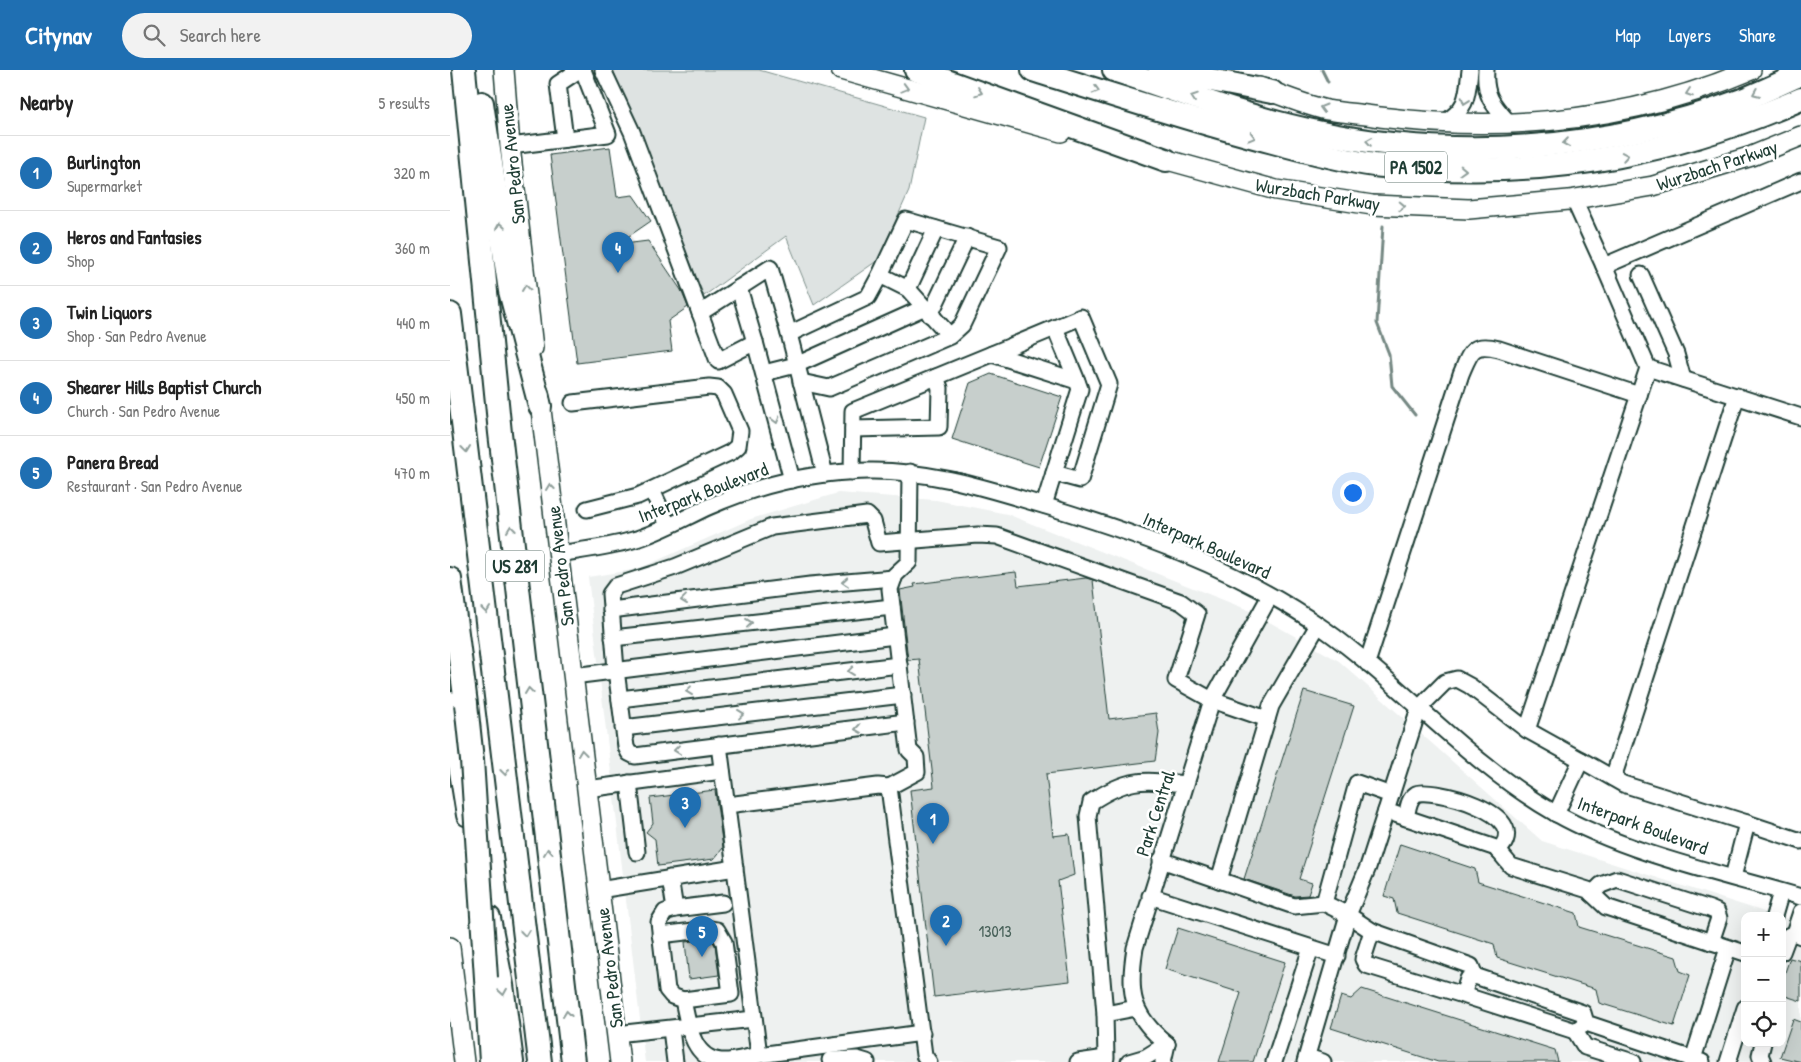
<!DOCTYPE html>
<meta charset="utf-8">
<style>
body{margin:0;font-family:"Patrick Hand",sans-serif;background:#f2f2f2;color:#222}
.controls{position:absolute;right:15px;bottom:15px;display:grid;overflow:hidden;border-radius:10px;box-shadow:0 5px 20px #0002}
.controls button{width:45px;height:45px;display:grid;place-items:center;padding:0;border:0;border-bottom:1px solid #e0e0e0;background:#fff;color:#222;font:25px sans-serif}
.you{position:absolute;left:902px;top:422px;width:18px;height:18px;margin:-12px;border:4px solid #fff;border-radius:50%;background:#1a73e8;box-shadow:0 0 0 8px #1a73e833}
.badge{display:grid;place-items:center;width:32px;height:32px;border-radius:50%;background:#1f6fb2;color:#fff;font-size:16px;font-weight:700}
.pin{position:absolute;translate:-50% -41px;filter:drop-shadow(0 1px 2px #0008)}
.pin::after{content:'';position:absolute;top:26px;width:18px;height:15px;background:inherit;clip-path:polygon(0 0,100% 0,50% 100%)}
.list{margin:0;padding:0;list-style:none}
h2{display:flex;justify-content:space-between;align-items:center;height:65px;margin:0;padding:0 20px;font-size:21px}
h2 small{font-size:16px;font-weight:400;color:#767676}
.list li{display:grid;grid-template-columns:32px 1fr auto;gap:15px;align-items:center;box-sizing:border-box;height:75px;padding:0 20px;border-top:1px solid #e0e0e0}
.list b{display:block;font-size:19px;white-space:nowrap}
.list p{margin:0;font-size:16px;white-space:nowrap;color:#767676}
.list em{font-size:16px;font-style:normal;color:#767676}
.icon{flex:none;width:28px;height:28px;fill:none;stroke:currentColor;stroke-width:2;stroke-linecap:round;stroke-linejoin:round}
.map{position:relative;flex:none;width:1351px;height:992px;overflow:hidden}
header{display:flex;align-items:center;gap:30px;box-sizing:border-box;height:70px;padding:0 25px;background:#1f6fb2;color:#fff}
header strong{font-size:24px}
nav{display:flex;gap:28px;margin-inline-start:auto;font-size:18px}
.search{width:350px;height:45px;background:#f2f2f2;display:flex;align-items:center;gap:12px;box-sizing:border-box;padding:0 18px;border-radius:28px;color:#767676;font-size:19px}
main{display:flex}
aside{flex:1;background:#fff}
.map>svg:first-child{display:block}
</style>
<header>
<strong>Citynav</strong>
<div class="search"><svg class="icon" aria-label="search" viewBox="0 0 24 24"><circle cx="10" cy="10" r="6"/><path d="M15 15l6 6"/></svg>Search here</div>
<nav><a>Map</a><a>Layers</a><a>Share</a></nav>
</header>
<main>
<aside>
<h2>Nearby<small>5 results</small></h2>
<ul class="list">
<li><span class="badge">1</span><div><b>Burlington</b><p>Supermarket</p></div><em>320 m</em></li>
<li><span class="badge">2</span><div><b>Heros and Fantasies</b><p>Shop</p></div><em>360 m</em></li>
<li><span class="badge">3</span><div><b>Twin Liquors</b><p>Shop · San Pedro Avenue</p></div><em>440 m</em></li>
<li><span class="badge">4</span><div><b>Shearer Hills Baptist Church</b><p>Church · San Pedro Avenue</p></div><em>450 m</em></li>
<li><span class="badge">5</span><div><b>Panera Bread</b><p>Restaurant · San Pedro Avenue</p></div><em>470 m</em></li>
</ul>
</aside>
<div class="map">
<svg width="1351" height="992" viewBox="0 0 1351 992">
<rect width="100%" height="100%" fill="#fff"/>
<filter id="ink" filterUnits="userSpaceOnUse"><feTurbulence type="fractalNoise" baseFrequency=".02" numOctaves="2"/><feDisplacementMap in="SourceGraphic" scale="10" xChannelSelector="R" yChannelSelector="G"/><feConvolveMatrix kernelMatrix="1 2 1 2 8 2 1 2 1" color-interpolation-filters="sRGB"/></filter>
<g filter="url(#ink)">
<path fill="#eef1f0" d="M388,423l98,7 71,14 239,95 93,52 203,180 235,75h-32v127h37v-126l19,6v139h-1156l-57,-485 50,-8 113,-50z"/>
<path fill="#dee3e2" stroke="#7e908b" d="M163,0h146l165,47 -15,74 -31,69 -64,45 -28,-69 -82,60z"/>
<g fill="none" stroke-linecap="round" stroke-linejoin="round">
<g stroke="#758883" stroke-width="3">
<path d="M872,0l6,12"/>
<path d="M933,156l-6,97 12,31 3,32 23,29"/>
</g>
</g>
<g fill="#c7cfcc" stroke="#1f3d34">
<path d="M160,77l7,50 16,-2 18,26 -35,24 32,-4 33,49 7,17 -20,14 4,30 -95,12 -27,-208z"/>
<path d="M541,304l71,23 -23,70 -87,-28 18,-56z"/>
<path d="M566,502l2,14 68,-8 7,2 16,139 47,-6 3,20 -4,28 -109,13 7,62 16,-2 5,41 -16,6 12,100 -136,16 -24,-207 24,-3 -15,-128 -11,1 -8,-70 15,-3 -1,-3z"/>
<path d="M854,621l50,15 -55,173 13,4 -4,12 -13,1 -51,-17z"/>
<path d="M265,720l8,58 -9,11 -56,7 -3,-27 -9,-7 7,-9 -3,-25z"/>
<path d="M950,774l75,25 3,13 98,31 3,14 97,30 4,14 10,4 -16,51 -75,-23 -3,-14 -99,-31 -3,-14 -97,-31 -3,-14 -10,-3z"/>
<path d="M728,858l107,34 -32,100h-34l22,-69 -76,-24z"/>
<path d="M261,869l4,6 4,30 -30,4 -4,-37z"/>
<path d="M1340,888l11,3v40l-19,-6v-14z"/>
<path d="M912,919l193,61 3,12h-120l-107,-34 10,-32 10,3z"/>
<path d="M1343,949l8,3v40l-21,-5z"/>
</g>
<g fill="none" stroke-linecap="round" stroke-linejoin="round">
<defs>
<g id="minor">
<path d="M153,0l29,62 86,229 37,-19 37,138"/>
<path d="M1036,0c-2,26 7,35 24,54"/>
<path d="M994,53c24,-15 23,-27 26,-53"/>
<path d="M115,69l-7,-55 21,-14"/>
<path d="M60,76l98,-12 -25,-64"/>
<path d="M1124,130l30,66 197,-85"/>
<path d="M1191,205l35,79 7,25"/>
<path d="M289,218l16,54"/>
<path d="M458,219l28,-60"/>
<path d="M250,243l70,-45 19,66 79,-37 12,-22"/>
<path d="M480,245l37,-78"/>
<path d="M605,258l22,53"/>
<path d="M339,264l36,140"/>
<path d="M542,284l89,-37 28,67 -29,96 -26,-7"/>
<path d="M1198,298l153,49"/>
<path d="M314,303l32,-8 127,-57"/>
<path d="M351,312l28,6 121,-52 12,-11 37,-78 -93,-27 -26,55 28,14 42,47"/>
<path d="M123,333l136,-16 9,1 6,6 16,37 -2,15 -7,6 -93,44 -51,13"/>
<path d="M403,359l86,-2 1,-39 -4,-11"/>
<path d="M402,402l1,-61 139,-57 85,27 3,8 -36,116"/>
<path d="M202,420l16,35"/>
<path d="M108,484c25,-4 51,-7 75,-14 26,-7 51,-22 75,-33 50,-22 105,-35 160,-36 56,-1 108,14 161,30 103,30 207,66 295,128 80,57 145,135 231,184 70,40 168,61 246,84"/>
<path d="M161,540l199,-25 84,-7"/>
<path d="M163,568l279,-31"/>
<path d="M917,593l94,-289c10,-23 11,-32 38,-25l140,46"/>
<path d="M123,606l322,-40"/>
<path d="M170,629l279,-34"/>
<path d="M456,652l-271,34 -6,-3 -3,-6 -10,-77 -6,-76 6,-8 59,-19 97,-40 95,-12 6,6 6,22 99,-8 19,1 184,66 16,12 -21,66 36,20 55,19"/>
<path d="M173,658l280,-33"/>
<path d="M1077,660l54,30 -25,54"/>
<path d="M269,675l40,310 163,-22"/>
<path d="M1131,690l42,24 124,39 -14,54"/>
<path d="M1163,708l124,-382"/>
<path d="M179,713l8,69"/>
<path d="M439,717l35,268 5,7"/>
<path d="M137,719l135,-18"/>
<path d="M941,725l-34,-12 -33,120 24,12 24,16 99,35 4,10 108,37 3,10 107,36 -1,3"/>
<path d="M277,735l151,-19 11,1 28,-15 -1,-15 -7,-7 -19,-161 5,-14 14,-13 1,-90"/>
<path d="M936,741l110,37 15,18 77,24 18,17 139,46"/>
<path d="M956,748c2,-8 2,-19 10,-24 10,-7 122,18 82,57"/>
<path d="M1297,753l54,18"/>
<path d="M711,790l58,20 52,-174 47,-81"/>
<path d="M220,808l5,31 -10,3 -6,10 8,68 5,6 11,4c5,23 9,59 38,61 12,1 26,-4 38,-6"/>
<path d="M769,810l75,26 30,-3"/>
<path d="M149,820l136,-22"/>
<path d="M1142,824l9,-9 16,-6 93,30 7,3 2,6 -8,24"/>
<path d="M700,826l187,60"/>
<path d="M225,839l48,-6"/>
<path d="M1324,846l7,-24"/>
<path d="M922,861l-9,28 3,6 97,30"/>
<path d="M1344,863l7,-21"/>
<path d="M210,865l51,-6 6,1 7,12 7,52 -48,6"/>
<path d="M1332,882l6,-16 6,-3 7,3"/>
<path d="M1025,906l-7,3 -5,16 112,36 11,-8"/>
<path d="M655,944l31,-6"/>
<path d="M221,959l4,33"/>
<path d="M1125,961l10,16 48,15"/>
<path d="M166,964l138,-15"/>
<path d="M717,974c-36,-29 -39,-51 -32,-96l77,-248 58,-104"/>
<path d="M857,987l16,5"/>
<path d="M380,990l27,-1 10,3"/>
<path d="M628,992l28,-4 -1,-44 -17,-198 3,-14c38,-25 51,-22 94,-18"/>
<path d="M679,992l17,-5 21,-13"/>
<path d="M713,992l4,-18"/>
<path d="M824,992l37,-114"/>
<path d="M855,992l43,-147 20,-48 51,-159 26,-26 12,-3 13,7 57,44 121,-362 -44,-102"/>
<path d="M1252,992l-9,-3 35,-111"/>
<path d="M1278,992l17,-54"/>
<path d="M1313,992l-3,-7 3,-12"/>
</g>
<g id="major">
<path d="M54,0l6,76 23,202"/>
<path d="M391,0l220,62"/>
<path d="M809,17c22,8 45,18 68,23 17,3 36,4 53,7 128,16 252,4 371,-47"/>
<path d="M703,86l123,34 96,15 97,4 100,-9 84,-14 99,-30 49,-20"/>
<path d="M89,323l81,669"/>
<path d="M0,877l14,115"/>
</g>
<g id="highway">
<path d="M14,0l36,363 73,629"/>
<path d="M466,0l250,90"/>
<path d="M583,0c80,25 159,51 240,72 33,9 67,18 101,23 17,2 34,2 51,3 135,8 253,-16 376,-69"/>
<path d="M664,0c67,22 134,48 203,62 141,30 290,18 425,-32 20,-8 39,-17 59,-26"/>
<path d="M710,0l112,22"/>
<path d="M32,33l28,188 30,115"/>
<path d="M0,244l90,748"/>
<path d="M0,509l16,125"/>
<path d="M0,633l18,112"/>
<path d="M39,848l13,67 10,77"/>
<path d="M36,908l5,84"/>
</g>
</defs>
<use href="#minor" stroke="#1f3d34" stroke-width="19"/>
<use href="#major" stroke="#1f3d34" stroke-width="22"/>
<use href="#highway" stroke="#1f3d34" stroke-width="26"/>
<use href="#minor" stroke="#fff" stroke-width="15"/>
<use href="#major" stroke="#fff" stroke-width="19"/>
<use href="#highway" stroke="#fff" stroke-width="22"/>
<defs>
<path id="highway-bridge" d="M16,634l6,56 14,218"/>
</defs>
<use href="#highway-bridge" stroke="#1f3d34" stroke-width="26" stroke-linecap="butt"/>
<use href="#highway-bridge" stroke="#fff" stroke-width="22"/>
</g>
<defs><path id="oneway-chevron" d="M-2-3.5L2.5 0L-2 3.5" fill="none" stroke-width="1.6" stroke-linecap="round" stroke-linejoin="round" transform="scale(1.25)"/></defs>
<g stroke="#8f9e9a">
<use href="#oneway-chevron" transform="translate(455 18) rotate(16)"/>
<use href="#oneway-chevron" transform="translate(646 20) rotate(17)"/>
<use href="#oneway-chevron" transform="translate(529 22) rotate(19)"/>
<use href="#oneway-chevron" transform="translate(1239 23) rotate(161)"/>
<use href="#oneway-chevron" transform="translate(1306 23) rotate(157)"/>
<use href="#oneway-chevron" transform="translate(744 27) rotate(-161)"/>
<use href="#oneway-chevron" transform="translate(1015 31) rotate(109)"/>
<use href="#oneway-chevron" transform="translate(873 38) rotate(-164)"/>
<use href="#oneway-chevron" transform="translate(802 67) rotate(15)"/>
<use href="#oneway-chevron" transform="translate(919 71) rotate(-171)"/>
<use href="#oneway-chevron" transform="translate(1116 73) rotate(172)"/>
<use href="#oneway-chevron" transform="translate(1175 86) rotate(-10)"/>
<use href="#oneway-chevron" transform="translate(1013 100) rotate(2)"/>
<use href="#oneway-chevron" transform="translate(952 136) rotate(2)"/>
<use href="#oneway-chevron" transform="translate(50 156) rotate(-99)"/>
<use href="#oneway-chevron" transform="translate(76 218) rotate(-97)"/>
<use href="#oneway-chevron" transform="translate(326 350) rotate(75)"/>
<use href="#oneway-chevron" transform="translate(16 379) rotate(83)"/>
<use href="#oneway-chevron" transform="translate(100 417) rotate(-97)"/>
<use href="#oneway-chevron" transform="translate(61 459) rotate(-97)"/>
<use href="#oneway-chevron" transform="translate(395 512) rotate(175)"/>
<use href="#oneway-chevron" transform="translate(234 530) rotate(173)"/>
<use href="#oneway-chevron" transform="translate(36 540) rotate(83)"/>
<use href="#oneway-chevron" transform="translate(299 553) rotate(-6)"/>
<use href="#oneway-chevron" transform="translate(401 601) rotate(173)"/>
<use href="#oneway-chevron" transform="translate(79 621) rotate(-97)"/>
<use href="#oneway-chevron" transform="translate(239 621) rotate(173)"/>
<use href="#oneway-chevron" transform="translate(291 644) rotate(-7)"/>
<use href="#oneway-chevron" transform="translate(408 659) rotate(172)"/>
<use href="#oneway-chevron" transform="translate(227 680) rotate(173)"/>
<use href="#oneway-chevron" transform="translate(132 683) rotate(-97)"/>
<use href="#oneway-chevron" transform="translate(55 702) rotate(83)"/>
<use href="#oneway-chevron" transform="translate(98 782) rotate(-97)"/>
<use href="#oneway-chevron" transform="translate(75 863) rotate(83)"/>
<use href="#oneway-chevron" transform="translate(53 922) rotate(81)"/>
<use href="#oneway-chevron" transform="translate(117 944) rotate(-97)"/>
</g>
</g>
<g text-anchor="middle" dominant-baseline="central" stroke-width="5" stroke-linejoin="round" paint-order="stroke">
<g font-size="16" fill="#49625a">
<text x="545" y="861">13013</text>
</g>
<g fill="#fff" stroke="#627771" stroke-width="1">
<rect x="935" y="81.5" width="62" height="31" rx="4"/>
<rect x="36" y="480.5" width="58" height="31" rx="4"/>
</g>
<g font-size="18" font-weight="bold" fill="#1f3d34">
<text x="966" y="97">PA 1502</text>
<text x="65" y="496">US 281</text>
</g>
<g font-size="19" fill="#1f3d34" stroke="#fff">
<text transform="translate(62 94) rotate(-96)">San Pedro Avenue</text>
<text transform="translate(1267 95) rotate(-18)">Wurzbach Parkway</text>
<text transform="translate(868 124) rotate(9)">Wurzbach Parkway</text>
<text transform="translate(253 422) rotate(-21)">Interpark Boulevard</text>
<text transform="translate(757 475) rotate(24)">Interpark Boulevard</text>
<text transform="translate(110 496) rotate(-97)">San Pedro Avenue</text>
<text transform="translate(705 743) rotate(-72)">Park Central</text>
<text transform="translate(1193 755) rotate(20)">Interpark Boulevard</text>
<text transform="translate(159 898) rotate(-97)">San Pedro Avenue</text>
</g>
</g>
</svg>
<div class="controls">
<button>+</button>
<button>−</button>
<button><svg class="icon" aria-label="locate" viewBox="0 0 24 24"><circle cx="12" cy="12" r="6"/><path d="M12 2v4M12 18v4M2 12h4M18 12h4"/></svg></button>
</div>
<div class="you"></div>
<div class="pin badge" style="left:483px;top:774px">1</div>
<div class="pin badge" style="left:496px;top:876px">2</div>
<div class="pin badge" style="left:235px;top:758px">3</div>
<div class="pin badge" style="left:168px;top:203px">4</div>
<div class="pin badge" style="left:252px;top:887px">5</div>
</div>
</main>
